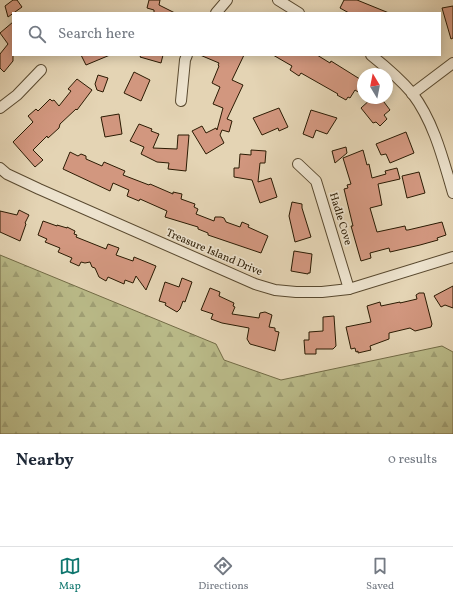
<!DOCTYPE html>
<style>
body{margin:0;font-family:Vollkorn,serif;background:#f6f6f7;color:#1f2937}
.compass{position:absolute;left:357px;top:68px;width:36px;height:36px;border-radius:50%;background:#fff;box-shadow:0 2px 10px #0003;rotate:350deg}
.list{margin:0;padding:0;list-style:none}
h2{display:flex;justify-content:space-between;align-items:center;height:52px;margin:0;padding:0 16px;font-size:17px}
h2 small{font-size:13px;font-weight:400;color:#747a83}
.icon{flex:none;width:22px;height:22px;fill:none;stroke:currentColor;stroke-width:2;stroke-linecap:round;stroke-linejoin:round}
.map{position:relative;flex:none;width:453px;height:434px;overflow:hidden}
.search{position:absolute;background:#fff;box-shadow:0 2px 10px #0003;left:12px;right:12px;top:12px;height:44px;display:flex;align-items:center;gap:10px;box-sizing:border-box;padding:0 14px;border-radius:0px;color:#747a83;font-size:15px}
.sheet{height:112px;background:#fff}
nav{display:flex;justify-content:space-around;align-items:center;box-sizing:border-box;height:56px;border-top:1px solid #e0e1e3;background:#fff;font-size:11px;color:#747a83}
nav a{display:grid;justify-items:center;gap:2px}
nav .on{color:#0f766e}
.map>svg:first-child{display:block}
</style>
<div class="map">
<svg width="453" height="434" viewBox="0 0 453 434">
<defs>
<pattern id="forest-firs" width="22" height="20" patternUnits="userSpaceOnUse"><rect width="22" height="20" fill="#babb89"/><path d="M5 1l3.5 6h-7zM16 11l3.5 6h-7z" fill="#a0a075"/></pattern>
</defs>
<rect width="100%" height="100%" fill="#e4d4b4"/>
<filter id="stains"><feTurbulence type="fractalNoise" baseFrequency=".005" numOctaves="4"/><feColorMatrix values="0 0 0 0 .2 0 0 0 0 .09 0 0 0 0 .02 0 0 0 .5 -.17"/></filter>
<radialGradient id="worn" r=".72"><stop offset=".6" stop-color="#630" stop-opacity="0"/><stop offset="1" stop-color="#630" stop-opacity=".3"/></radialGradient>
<path fill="url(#forest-firs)" stroke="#726b46" d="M0,255l216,89 8,16 57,20 161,-34 11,6v82h-453z"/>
<g fill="#d2977f" stroke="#2b1b03">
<path d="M13,0h4l5,7 -14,10 -3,-11z"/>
<path d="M149,0h11l-1,5 16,8h-21v-3l-7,-2z"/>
<path d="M344,0h13l32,13h-40l-9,-5z"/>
<path d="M453,6v32l-2,1 -9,-31z"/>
<path d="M13,22v39l-9,11 -4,-4v-14l8,-10 -8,-11z"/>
<path d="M81,55h29l-24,10z"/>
<path d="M141,55h22l-2,8 -21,-6z"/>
<path d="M200,55h44l-12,25 11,5 -16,34 5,2 -3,11 -7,-2 -2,5 4,8 -18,11 -14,-23 10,-5 4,7 10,-5 1,2 6,-22 -10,-4 7,-17 -8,-4 7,-17 -1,-1 1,-2z"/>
<path d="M273,55h44l13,8 1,-2 32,20v14l-8,-5 -5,8 -2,-1 -2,3 -9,-5 1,-1 -37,-21 -2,3 -9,-6 2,-4z"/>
<path d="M134,72l16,8 -9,21 -17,-8z"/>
<path d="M98,75l10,3 -5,14 -6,-2 -2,-6z"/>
<path d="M77,79l15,11 -15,20 -1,-1 -16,15 -1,4 -11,10 -1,-2 -14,14 10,10 -8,7 -22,-25 20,-20 -5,-6 8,-7 2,2 12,-12 2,2 2,-1 5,6 12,-15 -3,-2z"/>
<path d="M372,98h9l9,12 -6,5 3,4 -7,7 -4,-4 -3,1 -12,-15z"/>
<path d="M279,108l9,19 -9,4 -1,-3 -16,7 -9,-17z"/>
<path d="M311,110l26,8 -10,16 -11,-4 -3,8 -10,-4z"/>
<path d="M119,114l3,20 -17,3 -4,-20z"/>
<path d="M139,124l13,5 -1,2 8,3 -6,14 24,1 1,-14h11l-3,36 -18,-2 1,-6 -12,-1 -16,-8 3,-7 -14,-6z"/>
<path d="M406,132l8,21 -24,10 -4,-9 -5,1 -5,-11z"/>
<path d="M346,147l1,6 -12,10 -3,-12z"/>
<path d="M251,150l15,1 -1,12h-5l-2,19 13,-4 6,19 -17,6 -8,-23 -18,-3v-9h5l1,-14 11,1z"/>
<path d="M363,150l4,15 2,-1 3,14 14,-4 -1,-3 12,-3 3,11 -22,5 4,21 -12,3 7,24 28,-6 1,4h2l34,-8 4,13 -9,3 1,2 -18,5 -30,7 -1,-4 -19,5 1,5 -10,3 -10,-35h2l-9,-37 4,-1 -1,-3 4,-1 -8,-26z"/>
<path d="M70,152l8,4 3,-2 5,2v3l16,7 2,-4 21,9 -2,4 26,10 1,-1 23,10v-2l9,2 -1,5 14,5 -1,3 4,2 -2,5 18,7 1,-4h6l3,1 2,4 14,5 2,-5 7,3 -1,2 20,9 -7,17 -53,-18v-2l-10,-4v-2l-33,-10 2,-6 -27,-12 -1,2 -12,-5 2,-6 -16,-7 -3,8 -47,-22z"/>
<path d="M419,172l6,21 -18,5 -5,-22z"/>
<path d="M292,202l10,2v4l9,29 -16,5 -6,-26z"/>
<path d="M19,210l10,5 -4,8 1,1 -6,17 -20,-9v-21l17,4z"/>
<path d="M43,221l14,5v-1l10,3v-1l8,4 -1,3 3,1 -1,2 30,12 2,-5 11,4 -3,7 14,5 3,1 1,-4 22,9 -10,24 -10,-14 -3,7 -8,-3 -1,4 -16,-7 -2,4 -7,-4 -4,-9 -3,-1 -2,-5 -5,1 -4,-1 -2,4 -9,-4 2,-4 -14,-6 2,-4 -15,-6 2,-3 -9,-4z"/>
<path d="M294,251l18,3 -2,19h-2v1l-17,-3z"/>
<path d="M182,278l10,4 -7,20 -2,-1 -3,8 -3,3 -12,-7 1,-2 -7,-2 6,-19 14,5z"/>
<path d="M453,286v22l-8,-3 -4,2 -7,-11z"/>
<path d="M210,288l10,4 -1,4 15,7 -1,3 2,1 -3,7 27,4 1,-5 5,-1 7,3 -3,12 6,1v3l4,1 -4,19 -25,-7 -3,-5 2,-11 -27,-5 -11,-4 2,-5 -12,-4z"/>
<path d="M419,293h5l8,31 -1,3 -16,4 -5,-3 -21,5v6l-19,7 1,4 -13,3v-2l-2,1 -1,-4 -4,1 -5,-22 25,-5 -4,-16 13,-4 1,4 19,-4v1l17,-4 -1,-4z"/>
<path d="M334,316l2,30 -3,3h-17v5h-11l-1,-14h5v-8l14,-1v-14z"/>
</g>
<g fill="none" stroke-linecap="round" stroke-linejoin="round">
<defs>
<g id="minor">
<path d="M278,0l21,13"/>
<path d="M216,13l11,-13"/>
<path d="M371,55c15,12 29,24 41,38 22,29 31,66 41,100"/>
<path d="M412,94l41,-31"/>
<path d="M181,101l4,-41 2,-5"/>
<path d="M0,108l17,-13 24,-25"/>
<path d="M298,164l18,17 33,108"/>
<path d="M0,168l7,6 32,15 216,95 20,6 21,2h26l27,-3 104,-32"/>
</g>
</defs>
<use href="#minor" stroke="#59492f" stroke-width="12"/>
<use href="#minor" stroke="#ede3ce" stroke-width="10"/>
</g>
<g text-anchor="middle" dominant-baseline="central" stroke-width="3.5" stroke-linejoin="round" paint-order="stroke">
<g font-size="11" fill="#2b1b03" stroke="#ede3ce">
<text transform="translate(340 219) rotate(73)">Hadle Cove</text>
<text transform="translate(214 253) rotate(23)">Treasure Island Drive</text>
</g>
</g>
<rect width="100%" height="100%" filter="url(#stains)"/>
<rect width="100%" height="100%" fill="url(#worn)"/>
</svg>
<svg class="compass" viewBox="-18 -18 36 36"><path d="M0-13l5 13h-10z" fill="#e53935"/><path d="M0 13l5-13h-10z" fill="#747a83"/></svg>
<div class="search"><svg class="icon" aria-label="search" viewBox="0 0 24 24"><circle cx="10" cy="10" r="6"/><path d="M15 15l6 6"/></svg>Search here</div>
</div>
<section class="sheet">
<h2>Nearby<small>0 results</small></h2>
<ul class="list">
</ul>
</section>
<nav>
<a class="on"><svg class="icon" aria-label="map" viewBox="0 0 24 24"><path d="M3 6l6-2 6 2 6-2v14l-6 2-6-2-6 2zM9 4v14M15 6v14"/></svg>Map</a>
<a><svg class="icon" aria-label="directions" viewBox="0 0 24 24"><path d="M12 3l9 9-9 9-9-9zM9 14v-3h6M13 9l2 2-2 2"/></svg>Directions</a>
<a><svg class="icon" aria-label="saved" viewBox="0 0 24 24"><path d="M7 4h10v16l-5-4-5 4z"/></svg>Saved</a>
</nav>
